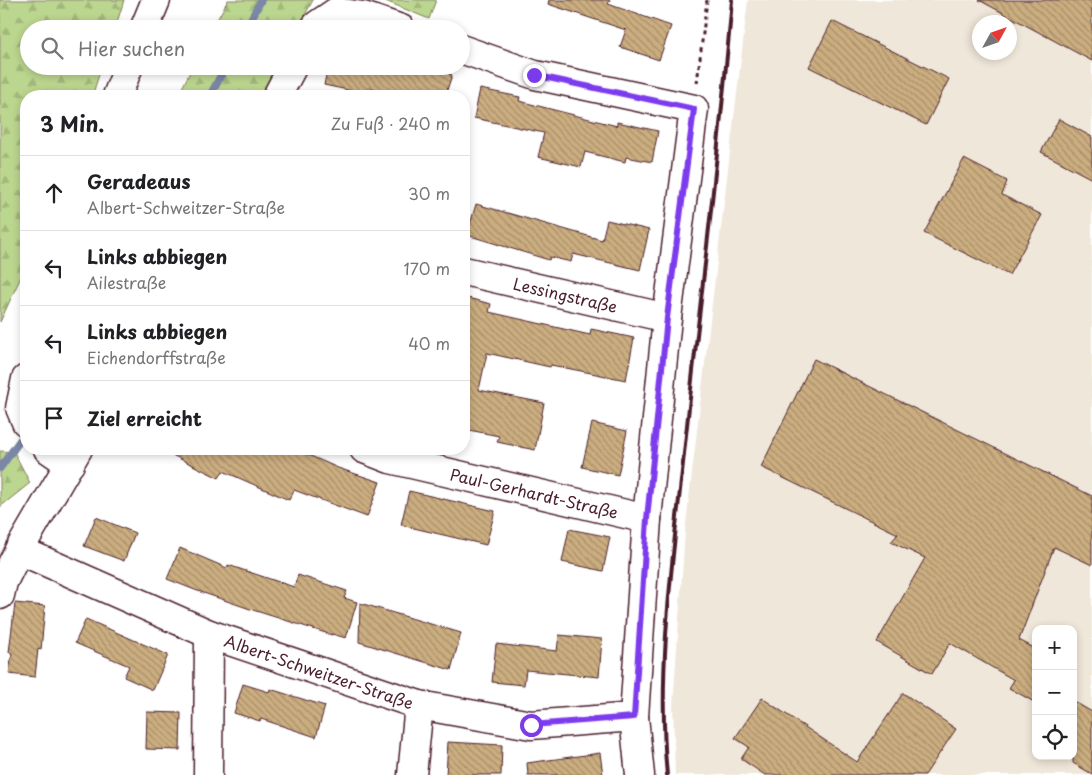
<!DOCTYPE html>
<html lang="de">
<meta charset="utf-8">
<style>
body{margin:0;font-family:"Playpen Sans",sans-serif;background:#f2f2f2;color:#202124}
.controls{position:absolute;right:15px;bottom:15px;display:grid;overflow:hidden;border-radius:10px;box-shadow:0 2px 8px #0003}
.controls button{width:45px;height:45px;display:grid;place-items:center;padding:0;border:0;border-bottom:1px solid #e0e0e0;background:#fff;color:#202124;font:25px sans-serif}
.compass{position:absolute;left:972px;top:15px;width:45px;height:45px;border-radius:50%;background:#fff;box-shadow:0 2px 8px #0003;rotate:50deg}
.stop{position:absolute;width:15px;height:15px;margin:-11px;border:4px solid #7c3aed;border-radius:50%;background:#fff}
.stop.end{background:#7c3aed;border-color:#fff;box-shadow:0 1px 5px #0008}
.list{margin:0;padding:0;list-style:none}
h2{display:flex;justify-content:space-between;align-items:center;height:65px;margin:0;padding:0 20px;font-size:21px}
h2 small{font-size:16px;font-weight:400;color:#757577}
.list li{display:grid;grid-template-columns:32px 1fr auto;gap:15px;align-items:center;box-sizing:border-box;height:75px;padding:0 20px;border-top:1px solid #e0e0e0}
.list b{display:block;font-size:19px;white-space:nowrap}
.list p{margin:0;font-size:16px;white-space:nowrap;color:#757577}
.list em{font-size:16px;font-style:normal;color:#757577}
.icon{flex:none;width:28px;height:28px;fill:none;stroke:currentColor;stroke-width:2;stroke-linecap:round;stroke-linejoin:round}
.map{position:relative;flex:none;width:1092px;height:775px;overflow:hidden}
.search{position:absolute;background:#fff;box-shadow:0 2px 8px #0003;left:20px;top:20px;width:450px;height:55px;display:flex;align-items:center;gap:12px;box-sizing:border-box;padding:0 18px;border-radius:28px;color:#757577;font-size:19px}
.panel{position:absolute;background:#fff;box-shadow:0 2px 8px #0003;left:20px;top:90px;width:450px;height:365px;border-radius:20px}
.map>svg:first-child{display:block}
</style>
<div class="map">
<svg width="1092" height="775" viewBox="0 0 1092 775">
<defs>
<pattern id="forest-firs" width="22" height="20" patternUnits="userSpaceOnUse" patternTransform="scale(1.25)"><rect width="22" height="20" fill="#bbd68e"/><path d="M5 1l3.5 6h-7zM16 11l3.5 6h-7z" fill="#a2b77b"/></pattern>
<pattern id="building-back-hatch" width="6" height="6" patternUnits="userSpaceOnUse" patternTransform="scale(1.25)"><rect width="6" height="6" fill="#cbae80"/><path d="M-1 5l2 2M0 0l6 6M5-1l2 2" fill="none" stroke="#a78d69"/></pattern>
</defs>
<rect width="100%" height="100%" fill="#fff"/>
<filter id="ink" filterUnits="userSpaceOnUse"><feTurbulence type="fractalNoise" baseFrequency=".02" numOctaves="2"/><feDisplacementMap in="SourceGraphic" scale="10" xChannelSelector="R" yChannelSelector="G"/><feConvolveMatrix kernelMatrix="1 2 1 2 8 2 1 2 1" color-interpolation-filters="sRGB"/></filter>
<g filter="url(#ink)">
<path fill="#efe7d9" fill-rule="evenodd" d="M748,0h344v775h-417l-2,-69 12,-174zM980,22h30v30h-30zM1036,629h37v127h-37z"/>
<g fill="url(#forest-firs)" stroke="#827a5c">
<path d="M0,0h124l-9,29h-86v37h73l-10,30h-66v170l-26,56z"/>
<path d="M228,0h85l-16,29h-85z"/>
<path d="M383,0h53l-7,19z"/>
<path d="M193,66h84l-17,30h-82z"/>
<path d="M0,451l14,1 16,31 -30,24z"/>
</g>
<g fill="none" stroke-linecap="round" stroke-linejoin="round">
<g stroke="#7c87a7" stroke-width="8">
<path d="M246,29l15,-29"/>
<path d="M210,96l16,-30"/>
<path d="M0,468l26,-36"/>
</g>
</g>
<g fill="url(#building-back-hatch)" stroke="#4a1f2b">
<path d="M549,0h61l-2,4 63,22 -12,34 -39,-13 6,-17 -78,-26z"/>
<path d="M979,0h113v61z"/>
<path d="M832,21l117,58 -23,46 -117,-58z"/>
<path d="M328,66h96l28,9 -7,21h-51l-26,-8 -1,6 -43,-9z"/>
<path d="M480,89l40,8 -1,4 98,25v-4l41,9 -6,31 -26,-5 -1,5 -40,-10 -4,15 -43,-10 6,-24 -70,-15z"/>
<path d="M1059,119l33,18v42l-51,-27z"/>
<path d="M964,159l43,22 -5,14 40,20 -33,60 -85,-42z"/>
<path d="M476,204l126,36 5,-20 42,10 -9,40 -67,-16 -2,8 -21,-5 -1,3 -82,-25z"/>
<path d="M464,297l27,7 -2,8 101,23 1,-6 43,9 -8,42 -75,-15 -1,2 -63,-14 -8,37 65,13 -9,47 -38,-8 2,-6 -35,-7v-78l5,-20 -5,-1z"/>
<path d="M814,359l278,137v69l-38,-18 -35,93 17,9v54l-27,-15 5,-8 -64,-37 -18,31 -55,-32 48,-84 -34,-16 7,-8 -137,-67z"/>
<path d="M592,423l35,8 -9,44 -36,-8z"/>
<path d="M160,449h135l43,19 42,14 -13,35 -73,-27 -5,10 -66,-29 -4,7z"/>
<path d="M409,491l86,20 -9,34 -85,-20z"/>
<path d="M96,517l39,16 -11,28 -40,-15z"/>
<path d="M569,529l41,8 -7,34 -41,-9z"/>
<path d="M180,548l47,20 1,-3 66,22 4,-12 49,16 -3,7 13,4 -11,36 -14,-4v1l-79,-25 -58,-20 -28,-11z"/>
<path d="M15,603l30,3 -4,44 -3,-1 -3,28 -26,-3 3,-21 -3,-1z"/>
<path d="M360,603l101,30 -10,37 -92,-28z"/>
<path d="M86,619l82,36 -15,35 -29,-13 5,-11 -54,-23z"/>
<path d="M559,635l43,4 -3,38 -73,-7 -2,15 -32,-3 4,-38 61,7z"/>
<path d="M243,684l26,8 1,-3 55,17 -9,31 -55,-18 -1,2 -26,-8z"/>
<path d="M903,693l53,36 -31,46h-160l-24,-16 8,-12 -14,-9 27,-40 95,64z"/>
<path d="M1073,701l19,11v62l-19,-11z"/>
<path d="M147,712l34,1 -1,37 -34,-1z"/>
<path d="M448,742l54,3 -1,30h-55z"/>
<path d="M600,753l3,22h-75l-1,-12z"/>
</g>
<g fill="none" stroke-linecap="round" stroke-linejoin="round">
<defs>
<g id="minor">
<path d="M144,29l12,-29"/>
<path d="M314,29l3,-4 19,-13 27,4 38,13"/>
<path d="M461,49l74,26 159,34 -27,209 -20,201 -13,198 6,58"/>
<path d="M117,96l12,-30"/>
<path d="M277,96l16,-30"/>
<path id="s1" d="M464,271l203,47"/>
<path d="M26,379l-6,29 6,14"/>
<path d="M48,449l22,15"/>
<path id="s2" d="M364,449l26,10 257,60"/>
<path id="s3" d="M19,550l190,84 210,71 112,20 103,-8"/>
<path d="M0,595l3,-13 16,-32 59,-101"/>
<path d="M208,775l1,-141"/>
<path d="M412,775l7,-70"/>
</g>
</defs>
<use href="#minor" stroke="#4a1f2b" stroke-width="31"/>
<path stroke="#4a1f2b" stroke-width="3" stroke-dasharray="4 4" stroke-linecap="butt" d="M697,83l10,-83"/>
<use href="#minor" stroke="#fff" stroke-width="28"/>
<path stroke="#4a1f2b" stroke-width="4" d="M667,775c-10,-102 5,-211 16,-312 16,-154 36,-308 49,-463"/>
</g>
</g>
<g fill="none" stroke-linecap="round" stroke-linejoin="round" filter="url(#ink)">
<path stroke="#7c3aed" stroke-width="6" d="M531,725l103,-8 13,-198 20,-201 27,-209 -160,-34"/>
</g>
<g text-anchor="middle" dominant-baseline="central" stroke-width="5" stroke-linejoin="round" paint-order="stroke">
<g font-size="16" fill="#4a1f2b" stroke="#fff">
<text stroke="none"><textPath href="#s1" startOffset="104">Lessingstraße</textPath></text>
<text stroke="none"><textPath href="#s2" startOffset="176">Paul-Gerhardt-Straße</textPath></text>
<text stroke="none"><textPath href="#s3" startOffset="324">Albert-Schweitzer-Straße</textPath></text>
</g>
</g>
</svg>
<div class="controls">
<button>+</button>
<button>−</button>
<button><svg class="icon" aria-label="locate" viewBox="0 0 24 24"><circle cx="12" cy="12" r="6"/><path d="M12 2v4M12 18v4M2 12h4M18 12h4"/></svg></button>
</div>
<svg class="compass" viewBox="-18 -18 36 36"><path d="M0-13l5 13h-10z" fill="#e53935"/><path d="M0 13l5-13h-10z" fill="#757577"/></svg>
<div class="stop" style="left:531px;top:725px"></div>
<div class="stop end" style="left:534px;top:75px"></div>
<div class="search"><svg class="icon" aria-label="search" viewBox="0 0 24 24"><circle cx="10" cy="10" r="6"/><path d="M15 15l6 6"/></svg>Hier suchen</div>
<section class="panel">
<h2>3 Min.<small>Zu Fuß · 240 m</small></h2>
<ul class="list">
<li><svg class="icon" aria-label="ahead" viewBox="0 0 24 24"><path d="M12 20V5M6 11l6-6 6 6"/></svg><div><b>Geradeaus</b><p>Albert-Schweitzer-Straße</p></div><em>30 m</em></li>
<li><svg class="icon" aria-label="left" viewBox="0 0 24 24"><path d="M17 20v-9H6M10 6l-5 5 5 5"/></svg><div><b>Links abbiegen</b><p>Ailestraße</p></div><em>170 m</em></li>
<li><svg class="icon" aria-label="left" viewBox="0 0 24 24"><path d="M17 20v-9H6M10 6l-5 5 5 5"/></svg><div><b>Links abbiegen</b><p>Eichendorffstraße</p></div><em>40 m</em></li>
<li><svg class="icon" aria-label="arrive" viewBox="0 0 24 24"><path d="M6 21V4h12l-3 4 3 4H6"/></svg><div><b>Ziel erreicht</b></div></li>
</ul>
</section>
</div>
